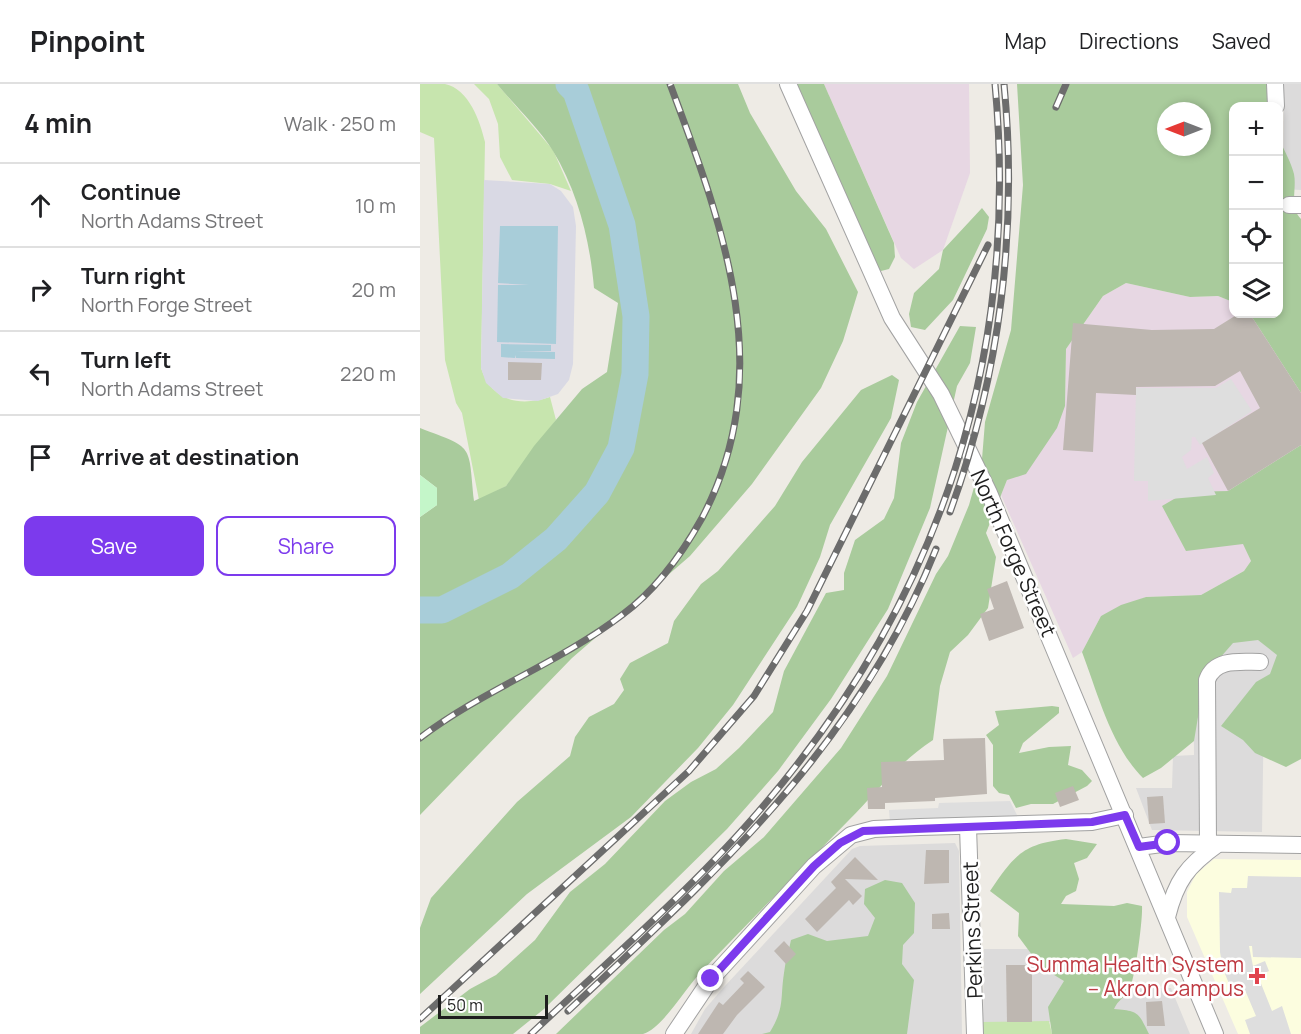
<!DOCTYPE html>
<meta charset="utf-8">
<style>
body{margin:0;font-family:Manrope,sans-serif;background:#f6f6f6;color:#202124}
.controls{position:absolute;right:18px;top:18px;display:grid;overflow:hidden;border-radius:12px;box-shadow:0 3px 9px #0003}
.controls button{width:54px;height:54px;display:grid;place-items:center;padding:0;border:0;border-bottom:2px solid #e0e0e0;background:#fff;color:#202124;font:30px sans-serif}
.compass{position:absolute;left:737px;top:18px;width:54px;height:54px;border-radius:50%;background:#fff;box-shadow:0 3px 9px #0003;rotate:270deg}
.scale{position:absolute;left:18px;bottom:15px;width:110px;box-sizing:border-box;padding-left:6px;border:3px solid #1e1e1e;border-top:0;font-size:16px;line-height:21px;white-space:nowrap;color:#1e1e1e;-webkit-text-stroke:4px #fff;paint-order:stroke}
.stop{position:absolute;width:18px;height:18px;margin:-14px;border:4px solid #7c3aed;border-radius:50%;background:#fff}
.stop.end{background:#7c3aed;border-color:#fff;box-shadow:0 2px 6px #0008}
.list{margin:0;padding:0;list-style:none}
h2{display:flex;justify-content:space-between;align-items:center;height:78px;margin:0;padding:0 24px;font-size:26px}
h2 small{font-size:20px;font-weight:400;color:#757577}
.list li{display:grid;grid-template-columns:39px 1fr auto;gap:18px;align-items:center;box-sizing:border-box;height:84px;padding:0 24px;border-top:2px solid #e0e0e0}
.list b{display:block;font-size:22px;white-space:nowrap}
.list p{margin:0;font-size:20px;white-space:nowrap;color:#757577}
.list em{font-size:20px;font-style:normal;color:#757577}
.actions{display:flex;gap:12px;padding:18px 24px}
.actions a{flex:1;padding:14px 0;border:2px solid #7c3aed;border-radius:12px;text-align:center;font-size:21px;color:#7c3aed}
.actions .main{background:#7c3aed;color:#fff}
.icon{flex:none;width:33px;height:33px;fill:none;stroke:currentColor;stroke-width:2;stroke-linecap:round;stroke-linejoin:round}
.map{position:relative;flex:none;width:881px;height:950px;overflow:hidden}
header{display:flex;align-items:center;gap:36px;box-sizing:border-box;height:84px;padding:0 30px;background:#fff;border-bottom:2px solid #e0e0e0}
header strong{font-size:28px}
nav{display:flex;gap:33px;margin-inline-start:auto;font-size:21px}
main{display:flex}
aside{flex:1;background:#fff}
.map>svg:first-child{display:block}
</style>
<header>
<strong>Pinpoint</strong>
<nav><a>Map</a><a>Directions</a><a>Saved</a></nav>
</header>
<main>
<aside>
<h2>4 min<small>Walk · 250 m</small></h2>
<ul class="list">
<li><svg class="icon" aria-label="ahead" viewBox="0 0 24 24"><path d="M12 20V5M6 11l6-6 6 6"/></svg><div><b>Continue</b><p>North Adams Street</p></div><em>10 m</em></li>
<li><svg class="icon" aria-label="right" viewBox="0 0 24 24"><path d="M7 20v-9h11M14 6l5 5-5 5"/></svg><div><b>Turn right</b><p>North Forge Street</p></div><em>20 m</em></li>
<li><svg class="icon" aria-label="left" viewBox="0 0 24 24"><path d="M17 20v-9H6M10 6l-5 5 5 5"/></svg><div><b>Turn left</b><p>North Adams Street</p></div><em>220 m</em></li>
<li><svg class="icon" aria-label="arrive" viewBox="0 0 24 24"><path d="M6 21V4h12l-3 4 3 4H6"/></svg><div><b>Arrive at destination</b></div></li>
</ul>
<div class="actions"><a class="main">Save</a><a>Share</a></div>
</aside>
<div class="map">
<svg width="881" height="950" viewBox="0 0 881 950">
<rect width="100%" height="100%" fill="#eeebe5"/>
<g fill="#dcdbdb">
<path d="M864,0h17v106l-18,-1z"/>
<path d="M773,537l108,2 -37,84 -2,125 -110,-2 -16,-42h36l1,-32 21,-1z"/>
<path d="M535,759l4,8 3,183h-271l14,-25 19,-22 128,-138 8,-3z"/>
<path d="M564,865h89v38l98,1 19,46h-114v-12h-93z"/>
</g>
<g fill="#e7d7e3">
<path d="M404,0h145l1,89 -27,77 -29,19 -13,-11z"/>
<path d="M706,199l64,14 28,-1 15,6 1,12h16l51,79v52l-73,46 -7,1 30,69 -7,10 -43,24 -55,2 -45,19 -19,36 -9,6 -72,-163 6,-15 58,-74 1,-57 37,-53z"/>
</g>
<path fill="#fcfddf" d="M794,775l87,1v174h-63l-51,-117v-25l9,-18z"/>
<g fill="#c7e5ae">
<path d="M0,0c8,0 17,0 25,0 24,5 35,37 40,58l-4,226c11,33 38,39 69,29l6,23 -50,66 -27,14 -17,-87 -6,-10 -11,-43 -11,-222 -14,-6z"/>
<path d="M54,0h23l56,66 18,41 -21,-7 -38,-4 -12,-23 -2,-33 -9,-25z"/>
<path d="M629,937l3,13h-73l4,-12z"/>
</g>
<g fill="#a9cb9c" fill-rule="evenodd">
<path d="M77,0h241l12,29 46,78 30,38 32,63 -15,49 -22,47 -69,96 -62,72 -118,102 -152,157v-298l17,-12v-17l-17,-13v-47c55,21 48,15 54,73l32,-15 28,-40 48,-57 25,-17 11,-69 -24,-15c-4,-47 -16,-96 -41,-137 -15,-24 -38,-45 -56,-67z"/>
<path d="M373,0h31l70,159 1,14 -6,12 -8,2 -8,-7z"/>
<path d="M597,0h253l1,22h-37l-1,196 -15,-6 -28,1 -64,-14 -23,13 -37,53 -1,57 -8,22 -31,46 -19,6 -21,53 10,24 -8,51 -20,27 -18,17 -10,34 -7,54c-36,24 -55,51 -85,81 -49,50 -98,100 -146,150 -16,16 -39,57 -59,63 -14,0 -68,0 -87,0l108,-104 21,-16 39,-43 40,-34 77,-89 46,-72 49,-102 12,-18 21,-51 13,-46 3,-37 26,-92 12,-145zM746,27h36v36h-36z"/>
<path d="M859,55c5,11 12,23 15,35 3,15 -5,33 7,45v174l-51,-79h28z"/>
<path d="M562,124l7,9 -2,12 -34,71 -28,30 -14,-3 -2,-13 5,-21 25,-24 4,-19z"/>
<path d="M540,242l16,1 -6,36 -13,23 -27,122 -42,101 -57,90 -53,72 -51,58 -183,180 -31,25h-93v-7l50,-38 26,-14 39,-35 35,-48 35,-28 60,-63 26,-19 25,-13 23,-21 34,-36 11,-41 42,-78 18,-3v-17l11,-33 29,-21 10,-21 7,-55 16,-41z"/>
<path d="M472,291l7,5 -8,38 -61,107 -10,32 -23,50 -64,98 -35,43 -67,69 -104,77 -107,100v-66l11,-30 86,-96 53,-46 5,-19 14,-20 25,-13 10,-14 -4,-11 10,-16 38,-20 6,-22 27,-37 17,-13 57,-65 27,-44 59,-72z"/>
<path d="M881,361v314l-15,8 -31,-14 -12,-13 -22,-14 35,-44 14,-8 7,-19 -19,-15 -25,3 -28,32 -11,66 -33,27 -18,10c-32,-32 -45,-84 -61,-126l19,-36 20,-11 25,-8 55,-2 43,-24 7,-10 -8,-17 -57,7 -24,-45 24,-14 42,-1z"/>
<path d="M632,622l7,1v6l-36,30 -4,10 30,-6 22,-1 -3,19 14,5 10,11 -5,5 -34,18h-22l-15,4 -7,-13 -10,-2 -6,-7v-41l-7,-10 13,-10 -4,-14z"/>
<path d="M646,755l31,5 -10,14 -13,5 5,16 -3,12 -10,5 -5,8 53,2 13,-3 15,3c1,12 -7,75 -13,84 -5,8 -11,10 -15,19 25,2 24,3 35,25h-97l-4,-27 16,-26 -23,-14 -23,-31 1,-23 -29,-22c24,-35 32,-47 76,-52z"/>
<path d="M465,796l17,3 13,20 -1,30 -11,12 -1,19 12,16 -7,54h-145l8,-2c15,-25 10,-33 14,-59 1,-11 5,-22 7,-33l17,-6 19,7 41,-5 7,-18 -11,-14 1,-15z"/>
</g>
<path fill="#c4f6c9" d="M0,391l17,13v17l-17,12z"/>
<g fill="#dedede">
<path d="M811,295l21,32 -52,34 -5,-8h-3l-1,13 -9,7 5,12 20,-12 7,16 -6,5 8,17 -68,6v-20h-14l2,-93h80z"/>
<path d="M590,717l8,16 -128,6 -1,-13 49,-2 1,-5z"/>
<path d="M828,792l53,1v81l-48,-1 -1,-11h-3l4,20 12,-5 4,10 -11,5 14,35 10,-5 9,28h-41l-5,-14 11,-4 -14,-33 -12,3 -7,-17 -3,-17 -1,-60 12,1 1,-5h15z"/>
</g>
<path fill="#d9d9e4" d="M64,96l66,4 11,7 12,16 3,19 -3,138 -4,16 -11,14 -20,7 -35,-3 -17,-15 -5,-15z"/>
<g fill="#a8cdd9">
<path d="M80,142h58l-2,118 -59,-2 1,-57h31l-31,-2z"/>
<path d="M81,260l50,1v6h-36l40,1v7l-39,-1v-3l-1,3 -14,-1z"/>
</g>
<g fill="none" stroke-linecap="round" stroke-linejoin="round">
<path stroke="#a8cdd9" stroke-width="27" d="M0,526h22l68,-34 46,-37 41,-46 24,-45 14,-74 1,-58 -14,-91 -46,-134 -7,-7"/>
</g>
<g fill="#beb7b1">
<path d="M818,230h12l51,79v52l-73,46 -26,-48 58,-35 -20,-37 -25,15 -79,1v8l-40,-2 -3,59 -30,-2 10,-127 79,7 62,-1z"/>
<path d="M88,278l34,1 -1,17h-33z"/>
<path d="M587,497l17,47 -35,13 -9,-27 14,-5 -7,-20z"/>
<path d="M565,654l2,56 -52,4v3l-50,2v6h-17l-1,-21 15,-1 -1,-25 63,-2 -1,-21z"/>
<path d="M653,702l6,14 -19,7 -5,-14z"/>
<path d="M743,712l2,27 -16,1 -2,-27z"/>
<path d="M506,766h23v33l-25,1z"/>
<path d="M435,773l23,23 -33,-1 17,17 -9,9 -4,-5 -32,32 -12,-13 31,-31 -5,-6z"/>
<path d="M529,829l1,16h-18v-15z"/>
<path d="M364,857l12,13 -10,10 -12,-13z"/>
<path d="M586,881h26v57h-25z"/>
<path d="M328,887l17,16 -28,28 -14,19h-25l21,-32 4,3 21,-22 -4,-4z"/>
<path d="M742,917l3,25h-18l-1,-24z"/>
</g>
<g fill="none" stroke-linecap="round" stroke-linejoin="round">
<defs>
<g id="minor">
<path d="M368,0l104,234 49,76 48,99 226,541"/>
<path d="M855,0l1,22"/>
<path d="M869,121h12"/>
<path d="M548,743l7,207"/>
<path d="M788,760l-1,-164c8,-22 33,-18 53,-18"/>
<path d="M719,763l30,-4 132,2"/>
<path d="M747,833c9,-36 20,-51 51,-73"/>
<path d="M254,950l37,-55 103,-113 37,-31 23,-6 46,-2 172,-5 33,-7"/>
</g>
</defs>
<use href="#minor" stroke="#a2a2a2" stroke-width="18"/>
<use href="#minor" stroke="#fff" stroke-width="16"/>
<defs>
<g id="rail">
<path d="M636,23l10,-23"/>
<path d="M530,428c50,-137 68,-283 54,-428"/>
<path d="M0,654c63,-48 139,-75 202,-123 34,-25 60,-61 80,-97 77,-146 21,-292 -32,-434"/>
<path d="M148,927c150,-141 290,-266 368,-462"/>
<path d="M0,935l269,-248 65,-75 53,-85 181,-366"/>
<path d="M111,950c77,-73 166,-149 234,-230 176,-207 255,-449 230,-720"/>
</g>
</defs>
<use href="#rail" stroke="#6c6c6c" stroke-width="7"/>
<use href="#rail" stroke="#fff" stroke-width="4.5" stroke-dasharray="14" stroke-linecap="butt"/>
</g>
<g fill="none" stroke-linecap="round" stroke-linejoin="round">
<path stroke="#7c3aed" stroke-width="8" d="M291,895l103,-113 26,-23 23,-12 229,-9 33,-7 14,32 29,-4"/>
</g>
<path fill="#e0444e" stroke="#fff" stroke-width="2" d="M834 883h6v6h6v6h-6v6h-6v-6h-6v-6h6z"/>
<g text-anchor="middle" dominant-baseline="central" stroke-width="5" stroke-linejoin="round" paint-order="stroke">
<g font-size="21" fill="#1e1e1e" stroke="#fff">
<text transform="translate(594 469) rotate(66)">North Forge Street</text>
<text transform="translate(552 846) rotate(-92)">Perkins Street</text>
</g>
<g font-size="21" fill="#be3a42" stroke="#fff" text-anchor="end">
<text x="824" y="880">Summa Health System<tspan x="824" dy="24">– Akron Campus</tspan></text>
</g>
</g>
</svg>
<div class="controls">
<button>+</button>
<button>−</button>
<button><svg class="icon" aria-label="locate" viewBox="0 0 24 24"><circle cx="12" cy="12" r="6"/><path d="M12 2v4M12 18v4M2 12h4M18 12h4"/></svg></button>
<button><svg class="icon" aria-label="layers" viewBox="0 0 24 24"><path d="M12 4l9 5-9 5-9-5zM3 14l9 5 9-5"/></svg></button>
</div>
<svg class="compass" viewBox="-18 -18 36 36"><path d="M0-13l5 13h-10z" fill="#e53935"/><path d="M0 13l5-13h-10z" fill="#757577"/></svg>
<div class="scale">50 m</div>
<div class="stop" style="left:748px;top:759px"></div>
<div class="stop end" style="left:291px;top:895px"></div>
</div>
</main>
